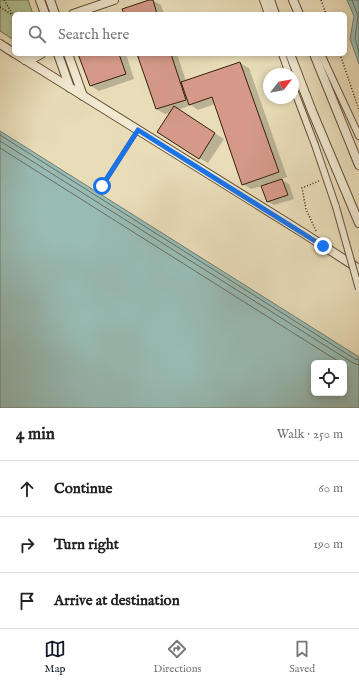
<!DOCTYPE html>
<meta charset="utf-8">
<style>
body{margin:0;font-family:"IM FELL English",serif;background:#f2f2f2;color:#222}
.controls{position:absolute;right:12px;bottom:12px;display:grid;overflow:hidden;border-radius:6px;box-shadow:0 2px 6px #0003}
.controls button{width:36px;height:36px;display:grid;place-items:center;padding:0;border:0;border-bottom:1px solid #e0e0e0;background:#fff;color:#222;font:20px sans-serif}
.compass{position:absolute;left:263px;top:68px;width:36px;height:36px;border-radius:50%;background:#fff;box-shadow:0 2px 6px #0003;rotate:59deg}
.stop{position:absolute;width:12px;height:12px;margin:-9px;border:3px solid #1a73e8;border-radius:50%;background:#fff}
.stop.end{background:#1a73e8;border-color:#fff;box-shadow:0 1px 4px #0008}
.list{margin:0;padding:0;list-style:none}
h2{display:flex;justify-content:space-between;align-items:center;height:52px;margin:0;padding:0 16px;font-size:17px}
h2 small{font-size:13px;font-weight:400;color:#767676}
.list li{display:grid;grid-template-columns:26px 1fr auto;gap:12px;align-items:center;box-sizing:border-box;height:56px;padding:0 16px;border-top:1px solid #e0e0e0}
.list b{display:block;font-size:15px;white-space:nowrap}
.list em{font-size:13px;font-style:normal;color:#767676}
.icon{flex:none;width:22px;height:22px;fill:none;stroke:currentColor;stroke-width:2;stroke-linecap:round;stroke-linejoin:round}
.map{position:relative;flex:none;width:359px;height:408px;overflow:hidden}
.search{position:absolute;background:#fff;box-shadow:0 2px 6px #0003;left:12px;right:12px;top:12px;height:44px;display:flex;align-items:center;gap:10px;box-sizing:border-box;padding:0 14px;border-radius:6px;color:#767676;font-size:15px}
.sheet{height:220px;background:#fff}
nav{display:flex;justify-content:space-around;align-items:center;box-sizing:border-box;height:56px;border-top:1px solid #e0e0e0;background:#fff;font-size:11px;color:#767676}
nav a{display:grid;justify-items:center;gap:2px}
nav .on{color:#111827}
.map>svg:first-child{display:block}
</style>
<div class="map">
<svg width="359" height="408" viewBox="0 0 359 408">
<rect width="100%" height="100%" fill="#e9ddb9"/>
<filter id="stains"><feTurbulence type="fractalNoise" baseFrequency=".005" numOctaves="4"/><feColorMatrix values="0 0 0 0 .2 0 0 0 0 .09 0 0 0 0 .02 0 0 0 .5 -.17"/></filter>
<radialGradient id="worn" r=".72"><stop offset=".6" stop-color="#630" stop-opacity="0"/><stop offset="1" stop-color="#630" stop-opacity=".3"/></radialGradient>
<path fill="#b1c294" stroke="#747150" d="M0,0h28l5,14h-19v26l-14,-9z"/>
<g fill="#98bbb4" stroke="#727d71" fill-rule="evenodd">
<path d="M347,0h12v64l-9,-25 4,-23z"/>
<path d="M0,131l359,226v51h-359zM314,363h30v30h-30z"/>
</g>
<g fill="#0003">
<path d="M152,0l9,5 3,9h-39z"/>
<path d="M79,54h47l8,25 -35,12 -8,-5z"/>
<path d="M138,54h39l9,27 54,-18 9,5 38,109 -7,2 9,5 5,15 -20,6 -6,-3 -6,-16 -11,3 -8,-5 -28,-80 -17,6 -7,-5 -13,5 46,29 -16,24 -9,-5 -27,-46 -7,2 -9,-5z"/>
</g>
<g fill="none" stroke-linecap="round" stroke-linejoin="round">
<g stroke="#686e60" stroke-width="1">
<path d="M352,0l6,16 -3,22 4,14"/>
<path d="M0,135l355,224 4,1"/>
<path d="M0,141l353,222 6,2"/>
<path d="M0,148l341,215"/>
</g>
</g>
<g fill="#d49989" stroke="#38200c">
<path d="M149,0h4l4,14h-33l-2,-5z"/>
<path d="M78,54h41l7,20 -36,12z"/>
<path d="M137,54h34l15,46 -30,9z"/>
<path d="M240,62l39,110 -37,13 -30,-88 -23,8 -8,-23z"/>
<path d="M174,106l41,27 -16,26 -42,-27z"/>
<path d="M282,179l6,16 -21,7 -6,-16z"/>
</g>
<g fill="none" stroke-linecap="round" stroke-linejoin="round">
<defs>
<path id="service" d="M102,186l36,-56"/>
<g id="minor">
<path d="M263,0l5,14"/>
<path d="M282,54l7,20"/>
<path d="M321,54l38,82"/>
<path d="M293,87l22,58 21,62"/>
</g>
<g id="tertiary">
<path d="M40,0l5,14"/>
<path d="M50,0l5,14"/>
<path d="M270,0l5,14"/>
<path d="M293,0l6,14"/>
<path d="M73,14l41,-14"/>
<path d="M0,44l14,9"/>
<path d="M16,54l289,180 54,35"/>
<path d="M58,54l12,34"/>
<path d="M68,54l15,42"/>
<path d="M290,54l22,57 47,112"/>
<path d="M314,54l45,111"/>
<path d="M25,60l9,-2 7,-4"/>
</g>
</defs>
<use href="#service" stroke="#644f37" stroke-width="5"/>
<use href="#minor" stroke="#644f37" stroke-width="8"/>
<use href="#tertiary" stroke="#644f37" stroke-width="10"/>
<g stroke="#38200c" stroke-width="1.5" stroke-dasharray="1 2" stroke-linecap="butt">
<path d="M4,0l9,15"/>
<path d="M321,0l5,14"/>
<path d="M0,7l14,9"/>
<path d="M340,54l19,56"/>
<path d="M316,231l-10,-22 -4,-21 17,-7"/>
</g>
<use href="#service" stroke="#f1e9d2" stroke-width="3"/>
<use href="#minor" stroke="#f1e9d2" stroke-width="6"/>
<use href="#tertiary" stroke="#f1e9d2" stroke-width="8"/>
<defs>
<path id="minor-bridge" d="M336,207l23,82"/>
</defs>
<use href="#minor-bridge" stroke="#644f37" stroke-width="8" stroke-linecap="butt"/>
<use href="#minor-bridge" stroke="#f1e9d2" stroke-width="6"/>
</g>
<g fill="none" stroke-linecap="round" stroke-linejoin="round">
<path stroke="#1a73e8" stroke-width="5" d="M102,186l36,-56 185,116"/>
</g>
<rect width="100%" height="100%" filter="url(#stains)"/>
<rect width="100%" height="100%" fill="url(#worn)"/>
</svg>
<div class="controls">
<button><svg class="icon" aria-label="locate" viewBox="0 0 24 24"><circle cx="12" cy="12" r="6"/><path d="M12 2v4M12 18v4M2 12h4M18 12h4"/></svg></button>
</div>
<svg class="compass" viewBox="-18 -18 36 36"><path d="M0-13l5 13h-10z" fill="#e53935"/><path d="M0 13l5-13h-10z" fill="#767676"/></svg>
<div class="stop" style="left:102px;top:186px"></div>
<div class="stop end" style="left:323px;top:246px"></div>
<div class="search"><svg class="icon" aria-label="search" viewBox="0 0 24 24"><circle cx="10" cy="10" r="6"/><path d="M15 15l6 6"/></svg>Search here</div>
</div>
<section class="sheet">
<h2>4 min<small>Walk · 250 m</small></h2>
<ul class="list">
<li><svg class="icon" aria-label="ahead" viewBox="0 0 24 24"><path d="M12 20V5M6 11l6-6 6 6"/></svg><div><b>Continue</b></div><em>60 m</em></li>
<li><svg class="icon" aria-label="right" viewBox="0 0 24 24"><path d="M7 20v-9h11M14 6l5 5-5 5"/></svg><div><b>Turn right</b></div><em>190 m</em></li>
<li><svg class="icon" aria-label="arrive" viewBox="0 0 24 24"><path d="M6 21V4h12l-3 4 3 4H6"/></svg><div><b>Arrive at destination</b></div></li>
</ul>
</section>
<nav>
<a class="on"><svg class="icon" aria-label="map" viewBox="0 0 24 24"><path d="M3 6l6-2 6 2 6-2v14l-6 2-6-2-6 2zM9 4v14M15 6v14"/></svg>Map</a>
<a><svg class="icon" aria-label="directions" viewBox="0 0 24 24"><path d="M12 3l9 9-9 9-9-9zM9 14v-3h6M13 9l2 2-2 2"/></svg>Directions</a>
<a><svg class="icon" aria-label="saved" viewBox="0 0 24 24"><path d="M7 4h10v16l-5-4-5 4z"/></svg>Saved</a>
</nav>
